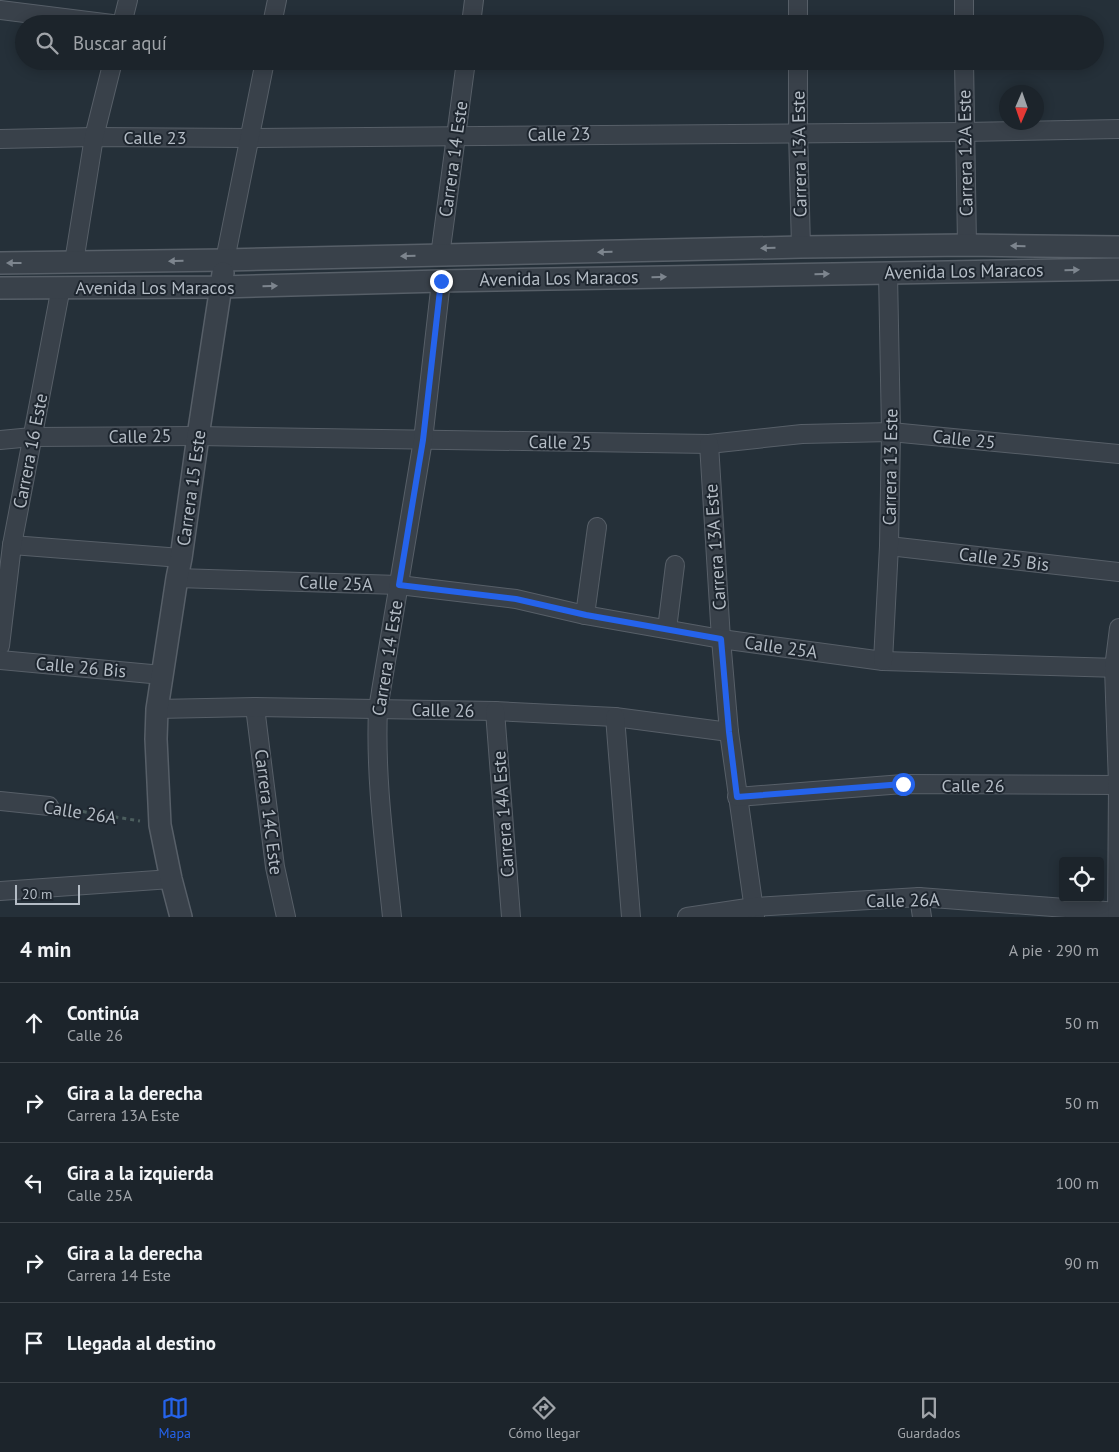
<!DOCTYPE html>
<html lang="es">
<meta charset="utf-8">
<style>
body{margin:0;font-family:"PT Sans",sans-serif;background:#293037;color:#f1f3f6}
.controls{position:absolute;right:15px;bottom:15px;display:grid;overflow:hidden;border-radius:5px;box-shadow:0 2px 12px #0003}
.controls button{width:45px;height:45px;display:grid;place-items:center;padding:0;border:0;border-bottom:1px solid #3a4147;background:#1c242b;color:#f1f3f6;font:25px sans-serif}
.compass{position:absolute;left:999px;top:85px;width:45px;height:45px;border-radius:50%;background:#1c242b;box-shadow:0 2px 12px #0003;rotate:182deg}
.scale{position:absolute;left:15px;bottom:12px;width:65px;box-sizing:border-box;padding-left:5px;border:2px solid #b4bcc5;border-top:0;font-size:14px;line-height:18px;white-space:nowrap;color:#b4bcc5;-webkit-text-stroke:4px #1e262f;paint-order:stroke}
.stop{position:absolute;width:15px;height:15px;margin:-11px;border:4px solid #2563eb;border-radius:50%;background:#fff}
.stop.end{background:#2563eb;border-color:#fff;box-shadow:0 1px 5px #0008}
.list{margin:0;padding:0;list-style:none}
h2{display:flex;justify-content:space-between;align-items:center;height:65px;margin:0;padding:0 20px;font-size:21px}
h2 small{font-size:16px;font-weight:400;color:#a0a4a9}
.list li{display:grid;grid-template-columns:32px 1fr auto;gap:15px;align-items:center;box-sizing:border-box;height:80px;padding:0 20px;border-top:1px solid #3a4147}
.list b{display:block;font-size:19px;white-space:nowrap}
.list p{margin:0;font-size:16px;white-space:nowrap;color:#a0a4a9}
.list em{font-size:16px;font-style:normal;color:#a0a4a9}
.icon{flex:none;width:28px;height:28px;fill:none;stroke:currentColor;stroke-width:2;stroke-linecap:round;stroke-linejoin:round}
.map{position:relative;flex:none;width:1119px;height:917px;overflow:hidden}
.search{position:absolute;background:#1c242b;box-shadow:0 2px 12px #0003;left:15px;right:15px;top:15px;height:55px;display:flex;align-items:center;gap:12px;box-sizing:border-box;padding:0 18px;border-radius:28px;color:#a0a4a9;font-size:19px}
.sheet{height:465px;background:#1c242b}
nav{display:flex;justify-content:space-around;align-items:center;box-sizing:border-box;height:70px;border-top:1px solid #3a4147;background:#1c242b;font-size:14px;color:#a0a4a9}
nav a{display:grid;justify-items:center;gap:2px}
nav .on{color:#2563eb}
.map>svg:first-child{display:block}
</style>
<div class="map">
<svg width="1119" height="917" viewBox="0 0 1119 917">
<rect width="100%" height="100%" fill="#253039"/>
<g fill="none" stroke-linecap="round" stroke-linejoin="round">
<defs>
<g id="minor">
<path d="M798,0v24"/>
<path d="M0,10l112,14"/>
<path d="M122,24l6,-24"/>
<path d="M272,24l5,-24"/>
<path d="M471,24l3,-24"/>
<path d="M964,24v-24"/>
<path d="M798,61v71l3,115"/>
<path d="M964,61l3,184"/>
<path d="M0,139l94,-2 157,1 713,-6 155,-3"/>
<path d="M440,256l26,-195"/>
<path d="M225,260l40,-199"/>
<path d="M74,262l20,-125 19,-76"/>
<path d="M0,440l32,-3 166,-1 511,8 93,-10 89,-2 228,22"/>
<path d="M709,444l12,195 8,93 26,185"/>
<path d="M12,545l169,13"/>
<path d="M889,546l230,26"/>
<path d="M177,578l222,7 117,14 69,16 136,24 162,22 236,7"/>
<path d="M585,615l12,-88"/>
<path d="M667,629l8,-64"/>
<path d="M0,646l12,-101 49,-258"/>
<path d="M0,660l162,15"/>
<path d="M883,661l6,-115 2,-114 -3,-159"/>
<path d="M255,707l20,160 11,50"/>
<path d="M157,709l98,-2 240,4 120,6 114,15"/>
<path d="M495,711l16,206"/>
<path d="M615,717l16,200"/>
<path d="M737,797l166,-13 216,1"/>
<path d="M0,801l49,5"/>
<path d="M0,891l171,-12"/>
<path d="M919,897l3,20"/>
<path d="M392,917c-7,-69 -17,-138 -14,-208l45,-269 18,-159"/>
<path d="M687,917l67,-10 165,-10 200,15"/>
<path d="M1117,917l1,-132 -4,-117 5,-40"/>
</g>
<g id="tertiary">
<path d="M0,263l225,-3 576,-13 166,-2 152,2"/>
<path d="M0,288l221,-1 220,-6 678,-12"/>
<path d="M181,917l-10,-38 -11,-54 -4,-86 1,-30 20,-131 4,-20 17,-122 25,-163"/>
</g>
</defs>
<use href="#minor" stroke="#575f68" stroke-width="20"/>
<use href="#tertiary" stroke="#575f68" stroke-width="24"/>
<path stroke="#4c5e5e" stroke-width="3" stroke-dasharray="4 4" stroke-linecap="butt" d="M67,809l73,12"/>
<use href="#minor" stroke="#39414a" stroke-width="18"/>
<use href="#tertiary" stroke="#39414a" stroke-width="21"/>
</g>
<defs><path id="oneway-solid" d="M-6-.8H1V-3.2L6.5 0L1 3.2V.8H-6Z" transform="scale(1.25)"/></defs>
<g fill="#7d858e">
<use href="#oneway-solid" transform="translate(1018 246) rotate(-179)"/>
<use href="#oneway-solid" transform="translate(768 248) rotate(179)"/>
<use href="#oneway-solid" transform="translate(605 252) rotate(179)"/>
<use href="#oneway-solid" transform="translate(408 256) rotate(179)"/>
<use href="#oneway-solid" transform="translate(176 261) rotate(179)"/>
<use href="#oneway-solid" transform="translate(14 263) rotate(180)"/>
<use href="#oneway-solid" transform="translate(1072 270) rotate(-1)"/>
<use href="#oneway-solid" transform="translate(822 274) rotate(-1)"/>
<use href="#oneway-solid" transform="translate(659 277) rotate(-1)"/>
<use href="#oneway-solid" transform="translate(270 286) rotate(-2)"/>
</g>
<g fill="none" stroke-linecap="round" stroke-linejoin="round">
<path stroke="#2563eb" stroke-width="6" d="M441,281l-18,159 -24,145 117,14 70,16 135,24 8,93 8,65 166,-13"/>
</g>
<g text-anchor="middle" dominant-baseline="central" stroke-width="4" stroke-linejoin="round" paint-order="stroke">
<g font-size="18" fill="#b4bcc5" stroke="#1e262f">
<text transform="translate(559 134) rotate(-1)">Calle 23</text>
<text x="155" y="137">Calle 23</text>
<text transform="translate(965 153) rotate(-91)">Carrera 12A Este</text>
<text transform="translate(799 154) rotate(-91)">Carrera 13A Este</text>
<text transform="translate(453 159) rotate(-82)">Carrera 14 Este</text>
<text transform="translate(964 271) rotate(-1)">Avenida Los Maracos</text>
<text transform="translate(559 278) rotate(-1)">Avenida Los Maracos</text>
<text x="155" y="287">Avenida Los Maracos</text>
<text transform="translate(140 436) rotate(-1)">Calle 25</text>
<text transform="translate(964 439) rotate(6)">Calle 25</text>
<text transform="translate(560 442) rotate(1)">Calle 25</text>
<text transform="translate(30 451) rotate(-79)">Carrera 16 Este</text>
<text transform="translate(890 467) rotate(-89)">Carrera 13 Este</text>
<text transform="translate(191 488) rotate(-82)">Carrera 15 Este</text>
<text transform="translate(715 547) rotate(-94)">Carrera 13A Este</text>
<text transform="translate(1004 559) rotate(7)">Calle 25 Bis</text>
<text transform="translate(336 583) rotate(2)">Calle 25A</text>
<text transform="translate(781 647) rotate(8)">Calle 25A</text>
<text transform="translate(387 658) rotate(-81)">Carrera 14 Este</text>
<text transform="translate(81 667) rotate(5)">Calle 26 Bis</text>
<text transform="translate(443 710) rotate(1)">Calle 26</text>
<text x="973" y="785">Calle 26</text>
<text transform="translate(80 812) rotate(9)">Calle 26A</text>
<text transform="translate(269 812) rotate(83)">Carrera 14C Este</text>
<text transform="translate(503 814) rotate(-94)">Carrera 14A Este</text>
<text transform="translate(903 900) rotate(-1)">Calle 26A</text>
</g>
</g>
</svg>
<div class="controls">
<button><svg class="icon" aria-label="locate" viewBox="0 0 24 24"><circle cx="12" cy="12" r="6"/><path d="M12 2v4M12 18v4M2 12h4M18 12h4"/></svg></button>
</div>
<svg class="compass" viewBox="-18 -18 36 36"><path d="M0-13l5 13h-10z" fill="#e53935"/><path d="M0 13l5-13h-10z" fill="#a0a4a9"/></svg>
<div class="scale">20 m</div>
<div class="stop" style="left:903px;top:784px"></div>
<div class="stop end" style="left:441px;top:281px"></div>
<div class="search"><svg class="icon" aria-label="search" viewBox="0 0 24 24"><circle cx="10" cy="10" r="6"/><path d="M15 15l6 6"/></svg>Buscar aquí</div>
</div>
<section class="sheet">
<h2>4 min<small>A pie · 290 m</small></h2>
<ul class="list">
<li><svg class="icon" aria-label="ahead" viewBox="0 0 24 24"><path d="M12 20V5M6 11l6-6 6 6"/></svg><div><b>Continúa</b><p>Calle 26</p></div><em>50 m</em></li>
<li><svg class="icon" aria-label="right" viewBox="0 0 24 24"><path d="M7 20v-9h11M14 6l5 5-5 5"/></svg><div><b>Gira a la derecha</b><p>Carrera 13A Este</p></div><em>50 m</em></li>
<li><svg class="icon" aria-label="left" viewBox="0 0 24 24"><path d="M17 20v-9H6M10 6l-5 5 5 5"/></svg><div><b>Gira a la izquierda</b><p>Calle 25A</p></div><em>100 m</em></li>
<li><svg class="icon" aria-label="right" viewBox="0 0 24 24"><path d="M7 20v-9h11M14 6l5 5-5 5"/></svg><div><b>Gira a la derecha</b><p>Carrera 14 Este</p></div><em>90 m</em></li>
<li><svg class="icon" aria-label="arrive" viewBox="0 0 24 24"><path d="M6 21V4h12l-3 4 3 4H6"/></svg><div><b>Llegada al destino</b></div></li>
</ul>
</section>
<nav>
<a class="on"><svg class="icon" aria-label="map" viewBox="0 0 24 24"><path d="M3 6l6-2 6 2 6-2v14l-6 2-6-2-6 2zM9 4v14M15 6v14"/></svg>Mapa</a>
<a><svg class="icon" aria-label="directions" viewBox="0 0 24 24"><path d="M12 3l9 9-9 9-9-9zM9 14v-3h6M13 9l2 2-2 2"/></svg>Cómo llegar</a>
<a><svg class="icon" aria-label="saved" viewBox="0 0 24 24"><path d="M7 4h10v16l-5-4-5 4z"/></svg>Guardados</a>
</nav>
